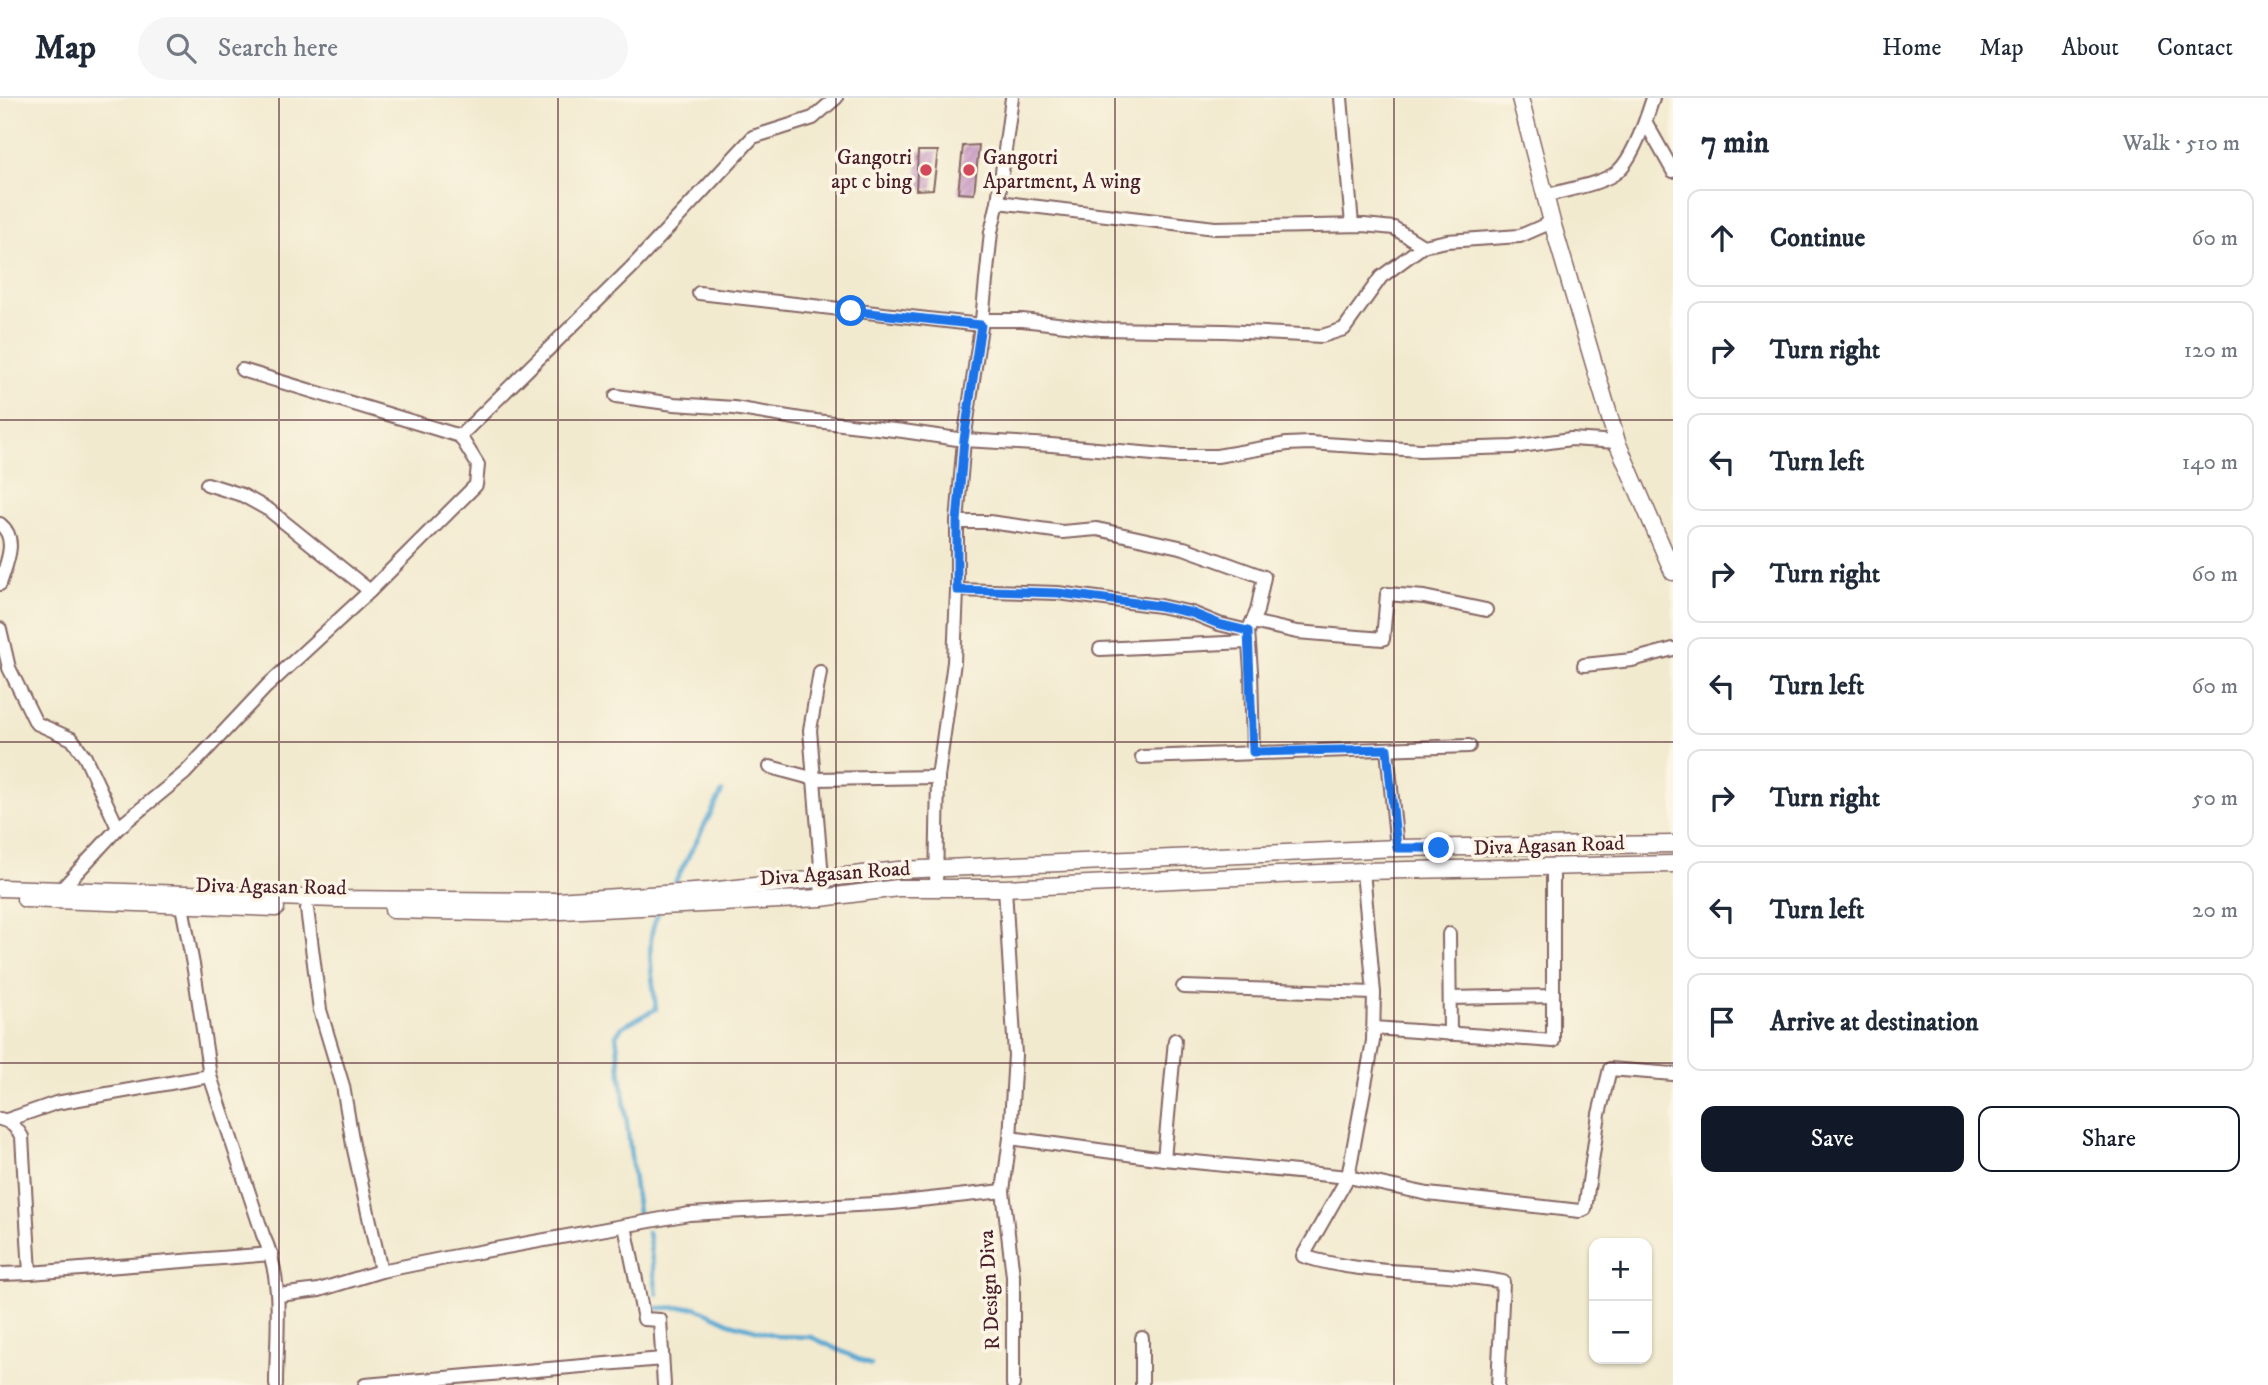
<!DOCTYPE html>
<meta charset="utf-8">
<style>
body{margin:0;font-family:"IM FELL DW Pica",serif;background:#f6f6f7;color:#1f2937}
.controls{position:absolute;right:21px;bottom:21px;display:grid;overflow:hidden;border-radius:14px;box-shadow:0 2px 5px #0004}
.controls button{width:63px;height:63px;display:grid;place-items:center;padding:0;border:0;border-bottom:2px solid #e0e1e3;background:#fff;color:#1f2937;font:35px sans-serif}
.stop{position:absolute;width:21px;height:21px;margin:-16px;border:5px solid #1a73e8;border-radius:50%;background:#fff}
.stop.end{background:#1a73e8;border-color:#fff;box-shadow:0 2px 7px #0008}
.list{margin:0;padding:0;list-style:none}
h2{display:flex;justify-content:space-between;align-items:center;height:91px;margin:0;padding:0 28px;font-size:30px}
h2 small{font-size:23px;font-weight:400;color:#747a83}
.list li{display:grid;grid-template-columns:46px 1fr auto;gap:21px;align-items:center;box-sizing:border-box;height:98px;margin:0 14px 14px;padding:0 14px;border:2px solid #e0e1e3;border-radius:14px}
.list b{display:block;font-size:26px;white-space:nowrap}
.list em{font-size:23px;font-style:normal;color:#747a83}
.actions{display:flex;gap:14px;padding:21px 28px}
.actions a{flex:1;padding:16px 0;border:2px solid #111827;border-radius:14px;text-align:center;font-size:24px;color:#111827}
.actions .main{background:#111827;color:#fff}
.icon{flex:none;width:38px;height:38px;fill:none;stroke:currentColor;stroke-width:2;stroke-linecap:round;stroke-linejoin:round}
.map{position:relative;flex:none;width:1673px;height:1287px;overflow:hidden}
header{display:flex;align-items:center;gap:42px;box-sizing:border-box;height:98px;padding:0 35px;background:#fff;border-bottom:2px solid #e0e1e3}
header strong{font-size:33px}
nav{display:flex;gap:38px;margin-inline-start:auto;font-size:24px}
.search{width:490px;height:63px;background:#f6f6f7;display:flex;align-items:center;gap:18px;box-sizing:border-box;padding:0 24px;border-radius:38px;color:#747a83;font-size:26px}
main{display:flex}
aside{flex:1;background:#fff}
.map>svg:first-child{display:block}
</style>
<header>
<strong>Map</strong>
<div class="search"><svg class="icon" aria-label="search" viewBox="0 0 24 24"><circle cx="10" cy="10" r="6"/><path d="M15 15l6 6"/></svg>Search here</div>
<nav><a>Home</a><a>Map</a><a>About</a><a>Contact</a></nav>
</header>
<main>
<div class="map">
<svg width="1673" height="1287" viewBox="0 0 1673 1287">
<defs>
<pattern id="building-hatch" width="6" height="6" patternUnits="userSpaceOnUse" patternTransform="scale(1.75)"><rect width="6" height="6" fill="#c590c3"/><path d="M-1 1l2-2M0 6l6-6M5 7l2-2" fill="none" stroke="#a2759f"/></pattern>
</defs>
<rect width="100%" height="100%" fill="#fcf5e5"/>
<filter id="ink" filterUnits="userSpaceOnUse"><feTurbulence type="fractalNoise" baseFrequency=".0143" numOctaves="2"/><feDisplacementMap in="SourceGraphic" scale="14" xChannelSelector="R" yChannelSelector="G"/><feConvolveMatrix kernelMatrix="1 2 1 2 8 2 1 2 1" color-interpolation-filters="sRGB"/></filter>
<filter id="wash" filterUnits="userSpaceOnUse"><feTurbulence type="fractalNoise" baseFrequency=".00686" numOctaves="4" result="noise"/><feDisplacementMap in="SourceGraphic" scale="28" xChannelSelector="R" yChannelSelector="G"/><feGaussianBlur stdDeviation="1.57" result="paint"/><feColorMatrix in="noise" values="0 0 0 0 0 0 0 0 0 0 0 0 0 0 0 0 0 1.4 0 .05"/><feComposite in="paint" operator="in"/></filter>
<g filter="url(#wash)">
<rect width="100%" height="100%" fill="#f2eacf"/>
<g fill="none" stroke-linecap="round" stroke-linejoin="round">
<g stroke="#57a7d1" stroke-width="4.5">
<path d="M672,790l50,-96"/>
<path d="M638,1115l-22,-178 7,-9 33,-17c-3,-30 -12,-68 2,-95"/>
<path d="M648,1134l9,62"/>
<path d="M658,1210l37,-1 35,16 48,13 33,1 60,28"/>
</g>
</g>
<g id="blocks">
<g fill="url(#building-hatch)">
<path d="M979,47l-5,49 -16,-1 5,-47z"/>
<path d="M918,53h20l-5,38 -17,1z"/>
</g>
</g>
</g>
<g filter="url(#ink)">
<use href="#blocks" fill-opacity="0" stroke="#856664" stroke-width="2"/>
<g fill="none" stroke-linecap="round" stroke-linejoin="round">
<defs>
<g id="minor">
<path d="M1341,0l11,127"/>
<path d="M1646,25l27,48"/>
<path d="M1545,98c19,-6 59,-12 73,-25 15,-13 29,-54 35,-73"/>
<path d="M998,104l217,26 149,-3 30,3 29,18 24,-5 73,-5 32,-14"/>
<path d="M699,195l282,32"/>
<path d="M982,222h40l79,9 123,2 98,5 22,-7 37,-52 42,-31"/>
<path d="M242,272l218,66"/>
<path d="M616,298l58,8 60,4 73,12 96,11 61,9 87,5 125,11h41l70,-12 22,-1 111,7 93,-3 58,-8 46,3"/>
<path d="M207,386l35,11 27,15 101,81"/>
<path d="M957,424h32l73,10 35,-3 87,19 80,29 -7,34 -9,20 3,40 2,81"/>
<path d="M0,426c19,15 6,40 0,60"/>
<path d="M957,492l101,3 102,13 32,7 27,11 29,7"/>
<path d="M1252,524l45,10 86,7 4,-45 37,3 62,13"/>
<path d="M0,531l9,39 27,55 36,16 13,18 33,71"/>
<path d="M1100,551l147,-7"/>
<path d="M1584,567l48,-5 41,-11"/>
<path d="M820,574l-10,58 12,148 -1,20"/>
<path d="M1387,651l10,99"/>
<path d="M1142,659l327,-11"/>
<path d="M770,669l45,12 123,-2"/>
<path d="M1363,773l11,122 -1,48 -25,136 -45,79c64,21 135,13 200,26l-5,103"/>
<path d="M936,790l2,-111 16,-115 3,-72v-68l7,-82 18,-120 9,-88 7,-30 14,-104"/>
<path d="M57,796l61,-66 67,-55 81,-86 104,-96 106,-106 2,-20 -18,-29 171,-168 122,-131 60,-19 23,-20"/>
<path d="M182,808l12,64 16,106 53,159c22,47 13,99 13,150"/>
<path d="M307,811l13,101 23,76 10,59 28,126"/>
<path d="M1449,836l1,100"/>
<path d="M1183,889l191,6"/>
<path d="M1450,900l103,-2"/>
<path d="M1374,930l179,13v-176"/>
<path d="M0,1021c11,2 17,9 22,18l8,136 242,-19"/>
<path d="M7,1022l49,-17 154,-27"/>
<path d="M1010,1040l154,21 184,18 80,17 152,17 5,-2 14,-95 11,-45 63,5"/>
<path d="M1164,1061l11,-119"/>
<path d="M1003,1093l7,-53 5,-83 -10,-167"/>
<path d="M625,1128l19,93 16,1 4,65"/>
<path d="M0,1176l30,-1"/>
<path d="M279,1197l40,-5 62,-19 70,-14 238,-43 204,-11 110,-12 10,85v109"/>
<path d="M1142,1240v47"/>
<path d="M365,1287l297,-26"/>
</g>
<g id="tertiary">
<path d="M1520,0l32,124 65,220 56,130"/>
<path d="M0,790l337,11 219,2 153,-10 190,-21 498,-22 276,-4"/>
<path d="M25,801l251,9"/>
<path d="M393,812l128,3 300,-15 77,-10h107l358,-17 310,-7"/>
</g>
</defs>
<use href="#minor" stroke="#856664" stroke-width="16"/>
<use href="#tertiary" stroke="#856664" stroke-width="19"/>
<use href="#minor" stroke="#fff" stroke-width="12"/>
<use href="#tertiary" stroke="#fff" stroke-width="16"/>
</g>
</g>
<g fill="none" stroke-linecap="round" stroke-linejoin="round" filter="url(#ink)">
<path stroke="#1a73e8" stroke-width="9" d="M851,213l130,14 -17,115 -7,82v68l101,3 102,13 32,7 27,11 29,7 5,121 134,-3 10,99h42"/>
</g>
<path fill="none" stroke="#4a1f2b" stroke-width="2" stroke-opacity="0.55" d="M279,0v1287M558,0v1287M836,0v1287M1115,0v1287M1394,0v1287M0,322h1673M0,644h1673M0,965h1673"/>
<g fill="#d1495b" stroke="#fcf5e5" stroke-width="2.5">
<circle cx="926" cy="72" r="7"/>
<circle cx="969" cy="72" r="7"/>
</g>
<g text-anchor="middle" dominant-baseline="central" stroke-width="7" stroke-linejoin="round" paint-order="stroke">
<g font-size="21" fill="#4a1f2b" stroke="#fcf5e5" text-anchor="end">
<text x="912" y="60">Gangotri<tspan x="912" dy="24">apt c bing</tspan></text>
<text x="983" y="60" text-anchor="start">Gangotri<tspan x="983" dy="24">Apartment, A wing</tspan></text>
</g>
<g font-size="21" fill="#4a1f2b" stroke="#fcf5e5">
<text transform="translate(1549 748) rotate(-2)">Diva Agasan Road</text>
<text transform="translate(835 776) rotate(-4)">Diva Agasan Road</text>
<text transform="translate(271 789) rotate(1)">Diva Agasan Road</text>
<text transform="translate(990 1192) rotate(-93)">R Design Diva</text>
</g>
</g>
</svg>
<div class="controls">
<button>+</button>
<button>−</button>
</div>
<div class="stop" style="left:851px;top:213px"></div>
<div class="stop end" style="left:1439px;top:750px"></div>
</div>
<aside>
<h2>7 min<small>Walk · 510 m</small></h2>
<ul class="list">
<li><svg class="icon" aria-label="ahead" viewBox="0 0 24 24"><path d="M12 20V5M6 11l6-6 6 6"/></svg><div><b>Continue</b></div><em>60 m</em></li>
<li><svg class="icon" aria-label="right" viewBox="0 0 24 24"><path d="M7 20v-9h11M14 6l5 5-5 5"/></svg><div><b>Turn right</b></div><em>120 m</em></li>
<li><svg class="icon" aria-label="left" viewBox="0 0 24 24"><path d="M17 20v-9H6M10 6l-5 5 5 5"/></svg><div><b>Turn left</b></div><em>140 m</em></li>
<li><svg class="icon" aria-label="right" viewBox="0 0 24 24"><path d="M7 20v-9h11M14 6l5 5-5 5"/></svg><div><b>Turn right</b></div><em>60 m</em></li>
<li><svg class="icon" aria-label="left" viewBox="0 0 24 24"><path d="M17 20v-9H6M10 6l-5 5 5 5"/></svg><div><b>Turn left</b></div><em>60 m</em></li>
<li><svg class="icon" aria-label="right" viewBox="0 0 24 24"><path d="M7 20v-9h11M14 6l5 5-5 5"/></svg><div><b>Turn right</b></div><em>50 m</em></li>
<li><svg class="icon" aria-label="left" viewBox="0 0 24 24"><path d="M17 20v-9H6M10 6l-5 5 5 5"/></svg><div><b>Turn left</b></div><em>20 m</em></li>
<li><svg class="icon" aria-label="arrive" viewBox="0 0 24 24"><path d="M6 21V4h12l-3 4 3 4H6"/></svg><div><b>Arrive at destination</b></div></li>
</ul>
<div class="actions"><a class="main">Save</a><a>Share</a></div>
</aside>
</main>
